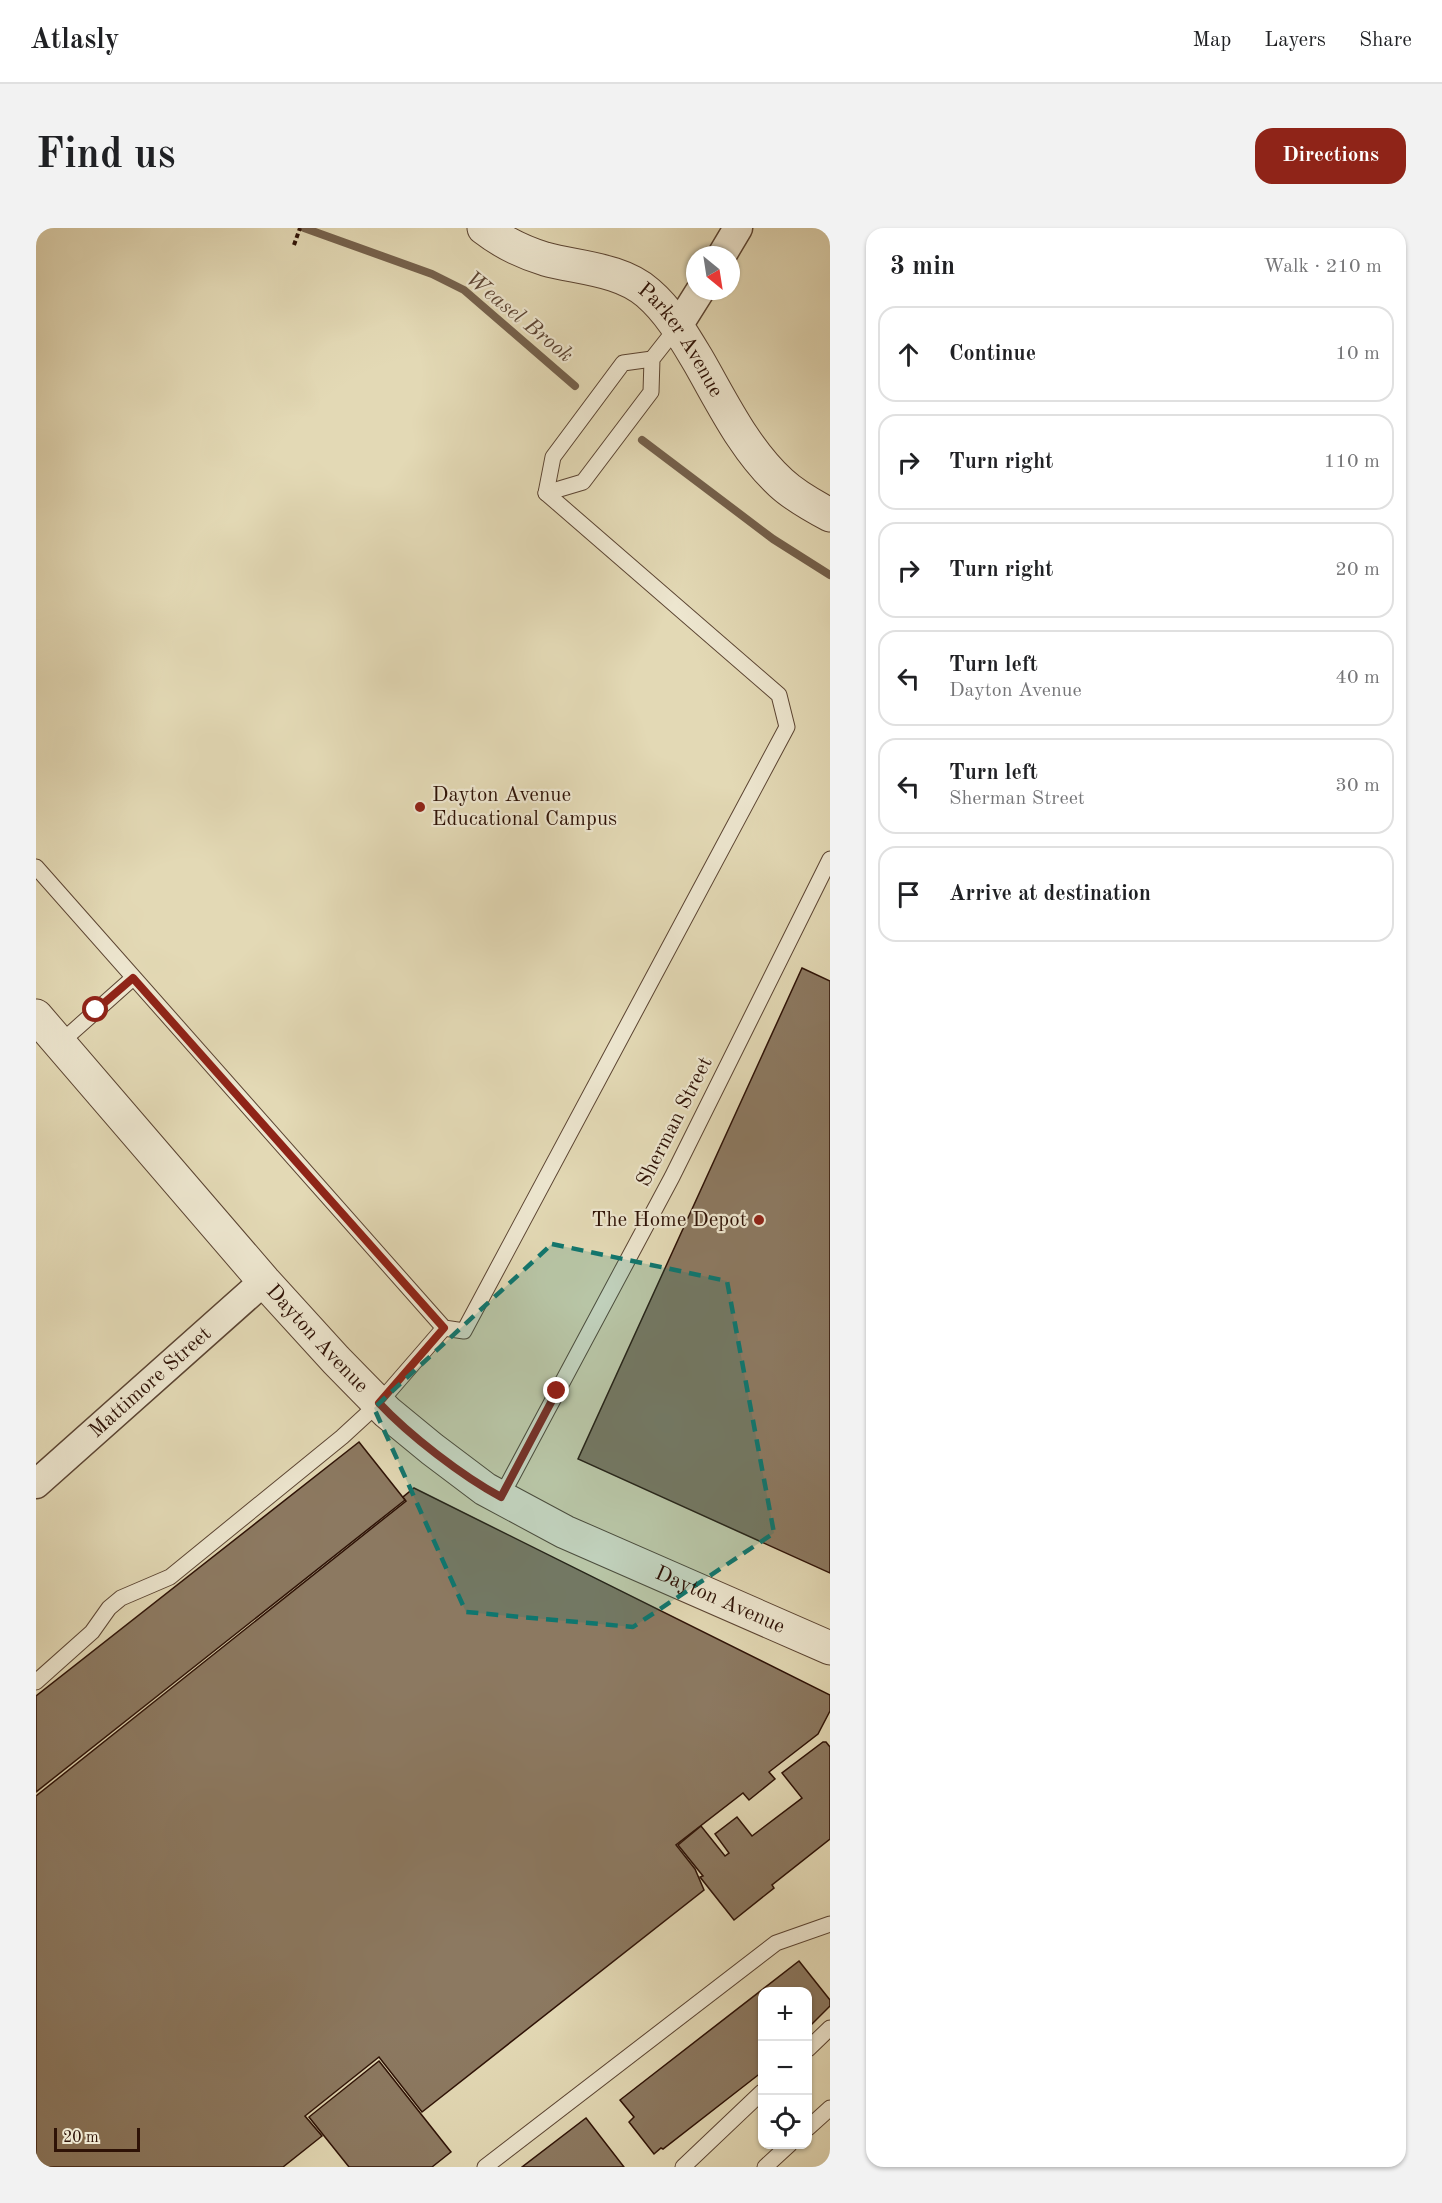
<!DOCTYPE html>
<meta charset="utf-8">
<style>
body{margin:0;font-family:"Old Standard TT",serif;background:#f2f2f2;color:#202124}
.controls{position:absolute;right:18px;bottom:18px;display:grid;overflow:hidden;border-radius:12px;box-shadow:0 2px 4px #0004}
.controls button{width:54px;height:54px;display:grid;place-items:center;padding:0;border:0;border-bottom:2px solid #e0e0e0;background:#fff;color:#202124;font:30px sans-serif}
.compass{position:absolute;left:650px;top:18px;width:54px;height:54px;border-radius:50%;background:#fff;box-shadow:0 2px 4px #0004;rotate:150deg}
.scale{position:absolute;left:18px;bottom:15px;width:86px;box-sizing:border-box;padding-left:6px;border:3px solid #2e1206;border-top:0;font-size:16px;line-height:21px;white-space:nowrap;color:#2e1206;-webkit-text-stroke:4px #ede6cf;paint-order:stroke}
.stop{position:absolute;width:18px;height:18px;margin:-14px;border:4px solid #8f2418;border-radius:50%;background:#fff}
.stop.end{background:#8f2418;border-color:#fff;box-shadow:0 2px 6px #0008}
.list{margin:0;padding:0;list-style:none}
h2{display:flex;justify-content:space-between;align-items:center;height:78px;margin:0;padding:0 24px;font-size:26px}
h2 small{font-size:20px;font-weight:400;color:#757577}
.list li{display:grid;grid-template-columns:39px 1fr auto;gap:18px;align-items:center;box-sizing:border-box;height:96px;margin:0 12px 12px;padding:0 12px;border:2px solid #e0e0e0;border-radius:18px}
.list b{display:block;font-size:22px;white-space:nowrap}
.list p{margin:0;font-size:20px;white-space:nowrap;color:#757577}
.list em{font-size:20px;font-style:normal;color:#757577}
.icon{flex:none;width:33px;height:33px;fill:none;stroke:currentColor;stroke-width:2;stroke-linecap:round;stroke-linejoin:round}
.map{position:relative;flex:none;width:794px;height:1939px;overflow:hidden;border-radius:18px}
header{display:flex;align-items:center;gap:36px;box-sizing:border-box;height:84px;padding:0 30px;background:#fff;border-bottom:2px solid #e0e0e0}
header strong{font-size:28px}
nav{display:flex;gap:33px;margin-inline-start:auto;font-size:21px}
.intro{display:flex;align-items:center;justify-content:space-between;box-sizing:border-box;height:144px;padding:0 36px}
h1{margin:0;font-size:42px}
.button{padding:15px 27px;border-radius:18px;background:#8f2418;color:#fff;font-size:21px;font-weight:700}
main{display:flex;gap:36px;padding:0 36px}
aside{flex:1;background:#fff;border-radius:18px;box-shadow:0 2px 4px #0004}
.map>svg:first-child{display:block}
</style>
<header>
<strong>Atlasly</strong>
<nav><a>Map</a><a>Layers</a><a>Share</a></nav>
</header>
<div class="intro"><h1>Find us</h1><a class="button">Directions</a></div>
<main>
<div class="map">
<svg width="794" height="1939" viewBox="0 0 794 1939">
<rect width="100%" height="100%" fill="#e3d9b5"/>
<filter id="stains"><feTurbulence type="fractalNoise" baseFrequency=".00333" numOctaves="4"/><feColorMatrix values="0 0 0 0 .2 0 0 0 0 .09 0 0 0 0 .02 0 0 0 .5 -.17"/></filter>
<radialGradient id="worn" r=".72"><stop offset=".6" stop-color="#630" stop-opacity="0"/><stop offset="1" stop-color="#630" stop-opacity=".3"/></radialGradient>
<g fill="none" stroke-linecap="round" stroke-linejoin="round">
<g stroke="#75614c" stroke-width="8">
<path d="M268,0l128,46 32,16 111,96"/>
<path d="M606,212l131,99 57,36"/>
</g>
</g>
<g fill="#8c7961" stroke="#2e1206" stroke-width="1.5">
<path d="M766,740l28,13v592l-252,-114z"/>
<path d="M323,1214l46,58 -369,292v-96z"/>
<path d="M378,1260l416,207v16l-12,23 -49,38 6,7 -26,21 -6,-7 -67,52 19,24 9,21 -282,222 -43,-55 -74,59 17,20 -39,31h-247v-371l370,-295 -3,-4z"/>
<path d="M787,1514h3l4,5v92l-58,46 2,3 -40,32 -34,-43 3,-1 -25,-31 23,-19 24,30 4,-3 -14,-19 22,-17 15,19 50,-38 -20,-25z"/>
<path d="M763,1733l31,39v6l-22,22v-36h-46v80l-99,77 -2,-1 -7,6 -25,-32 5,-5 -14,-17z"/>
<path d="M343,1833l72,91 -19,15h-83l-40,-50z"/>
<path d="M550,1890l38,49h-102z"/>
</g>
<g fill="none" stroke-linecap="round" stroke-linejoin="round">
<defs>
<g id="service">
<path d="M510,265l37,-11 68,-90 1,-33 26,-33"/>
<path d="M510,265l7,-36 70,-94 29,-4"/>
<path d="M0,639l408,461 20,3 323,-604 -8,-32 -233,-202"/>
<path d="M24,815l73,-65"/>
<path d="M465,1269l171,-320 158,-318"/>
<path d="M0,1454l56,-50 17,-24 12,-10 49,-21 172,-140 37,-34 65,-75"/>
<path d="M772,1821l22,-21"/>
<path d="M772,1900l22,-20"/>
<path d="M449,1939l291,-224 54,-19"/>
<path d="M647,1939l79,-75"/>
<path d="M729,1939l25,-23"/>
</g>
<g id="minor">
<path d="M686,27l16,-27"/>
<path d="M642,98l22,-35"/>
<path id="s1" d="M0,1256l228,-203"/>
</g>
<g id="tertiary">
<path id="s2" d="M448,0c18,14 38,24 61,31 33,9 76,10 103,34 22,19 36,44 51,69 24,42 46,88 82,121 14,13 32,23 49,32"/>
<path id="s3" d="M0,788l228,265 72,79 51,52 45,37 53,40 80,43 265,116"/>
</g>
</defs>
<use href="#service" stroke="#5b4432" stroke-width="17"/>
<use href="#minor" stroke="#5b4432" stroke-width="31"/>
<use href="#tertiary" stroke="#5b4432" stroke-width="35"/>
<path stroke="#2e1206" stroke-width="4" stroke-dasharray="4.5 3" stroke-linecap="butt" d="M258,17l6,-17"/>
<use href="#service" stroke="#ede6cf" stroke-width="15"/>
<use href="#minor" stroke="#ede6cf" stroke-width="28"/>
<use href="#tertiary" stroke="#ede6cf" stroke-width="33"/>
</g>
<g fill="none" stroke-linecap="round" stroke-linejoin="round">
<path stroke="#8f2418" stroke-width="8" d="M60,782l37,-32 311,350 -65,75c30,32 83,73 122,94l56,-106"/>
</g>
<path fill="#0f766e" fill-opacity="0.2" stroke="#0f766e" stroke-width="4.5" stroke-dasharray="12 8" stroke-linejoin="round" d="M516,1016l175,37 47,252 -141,94 -167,-15 -92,-204z"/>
<g fill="#8f2418" stroke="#ede6cf" stroke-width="2">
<circle cx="384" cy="579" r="6"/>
<circle cx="723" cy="992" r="6"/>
</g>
<g text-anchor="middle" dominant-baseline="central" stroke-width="4.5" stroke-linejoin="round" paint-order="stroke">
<g font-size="21" fill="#2e1206" stroke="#ede6cf">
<text stroke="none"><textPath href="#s2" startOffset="236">Parker Avenue</textPath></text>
<text transform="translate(639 894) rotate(-63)">Sherman Street</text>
<text stroke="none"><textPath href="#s3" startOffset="428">Dayton Avenue</textPath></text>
<text stroke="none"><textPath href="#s1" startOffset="153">Mattimore Street</textPath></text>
<text stroke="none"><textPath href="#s3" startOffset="914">Dayton Avenue</textPath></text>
</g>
<g font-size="21" fill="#2e1206" stroke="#ede6cf" text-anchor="start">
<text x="396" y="567">Dayton Avenue<tspan x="396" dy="24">Educational Campus</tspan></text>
<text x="711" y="992" text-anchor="end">The Home Depot</text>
</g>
<g font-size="22" font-style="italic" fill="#5e4634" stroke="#ede6cf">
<text transform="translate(483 89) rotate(39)">Weasel Brook</text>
</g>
</g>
<rect width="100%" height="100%" filter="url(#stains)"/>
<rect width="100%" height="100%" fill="url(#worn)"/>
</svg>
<div class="controls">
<button>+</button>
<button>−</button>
<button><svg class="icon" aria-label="locate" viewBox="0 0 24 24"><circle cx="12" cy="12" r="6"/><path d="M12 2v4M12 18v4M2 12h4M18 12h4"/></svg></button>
</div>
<svg class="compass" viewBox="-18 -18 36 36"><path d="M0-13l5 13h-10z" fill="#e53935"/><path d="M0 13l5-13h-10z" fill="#757577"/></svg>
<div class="scale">20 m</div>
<div class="stop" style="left:60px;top:782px"></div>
<div class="stop end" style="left:521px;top:1163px"></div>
</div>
<aside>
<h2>3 min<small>Walk · 210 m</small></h2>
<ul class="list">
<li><svg class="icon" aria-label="ahead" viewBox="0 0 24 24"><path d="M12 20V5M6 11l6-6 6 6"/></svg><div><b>Continue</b></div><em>10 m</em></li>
<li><svg class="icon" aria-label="right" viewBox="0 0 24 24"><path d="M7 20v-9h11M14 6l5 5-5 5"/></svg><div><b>Turn right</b></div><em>110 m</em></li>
<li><svg class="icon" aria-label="right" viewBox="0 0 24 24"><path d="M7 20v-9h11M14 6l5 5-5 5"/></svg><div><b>Turn right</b></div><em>20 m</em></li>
<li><svg class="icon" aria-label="left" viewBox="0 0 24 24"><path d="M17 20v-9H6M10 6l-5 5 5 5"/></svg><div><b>Turn left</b><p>Dayton Avenue</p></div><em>40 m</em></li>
<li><svg class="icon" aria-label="left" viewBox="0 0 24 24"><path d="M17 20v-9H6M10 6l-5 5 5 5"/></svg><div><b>Turn left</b><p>Sherman Street</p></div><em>30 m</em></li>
<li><svg class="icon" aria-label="arrive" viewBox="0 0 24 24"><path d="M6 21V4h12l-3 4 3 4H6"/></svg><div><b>Arrive at destination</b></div></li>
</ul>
</aside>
</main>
